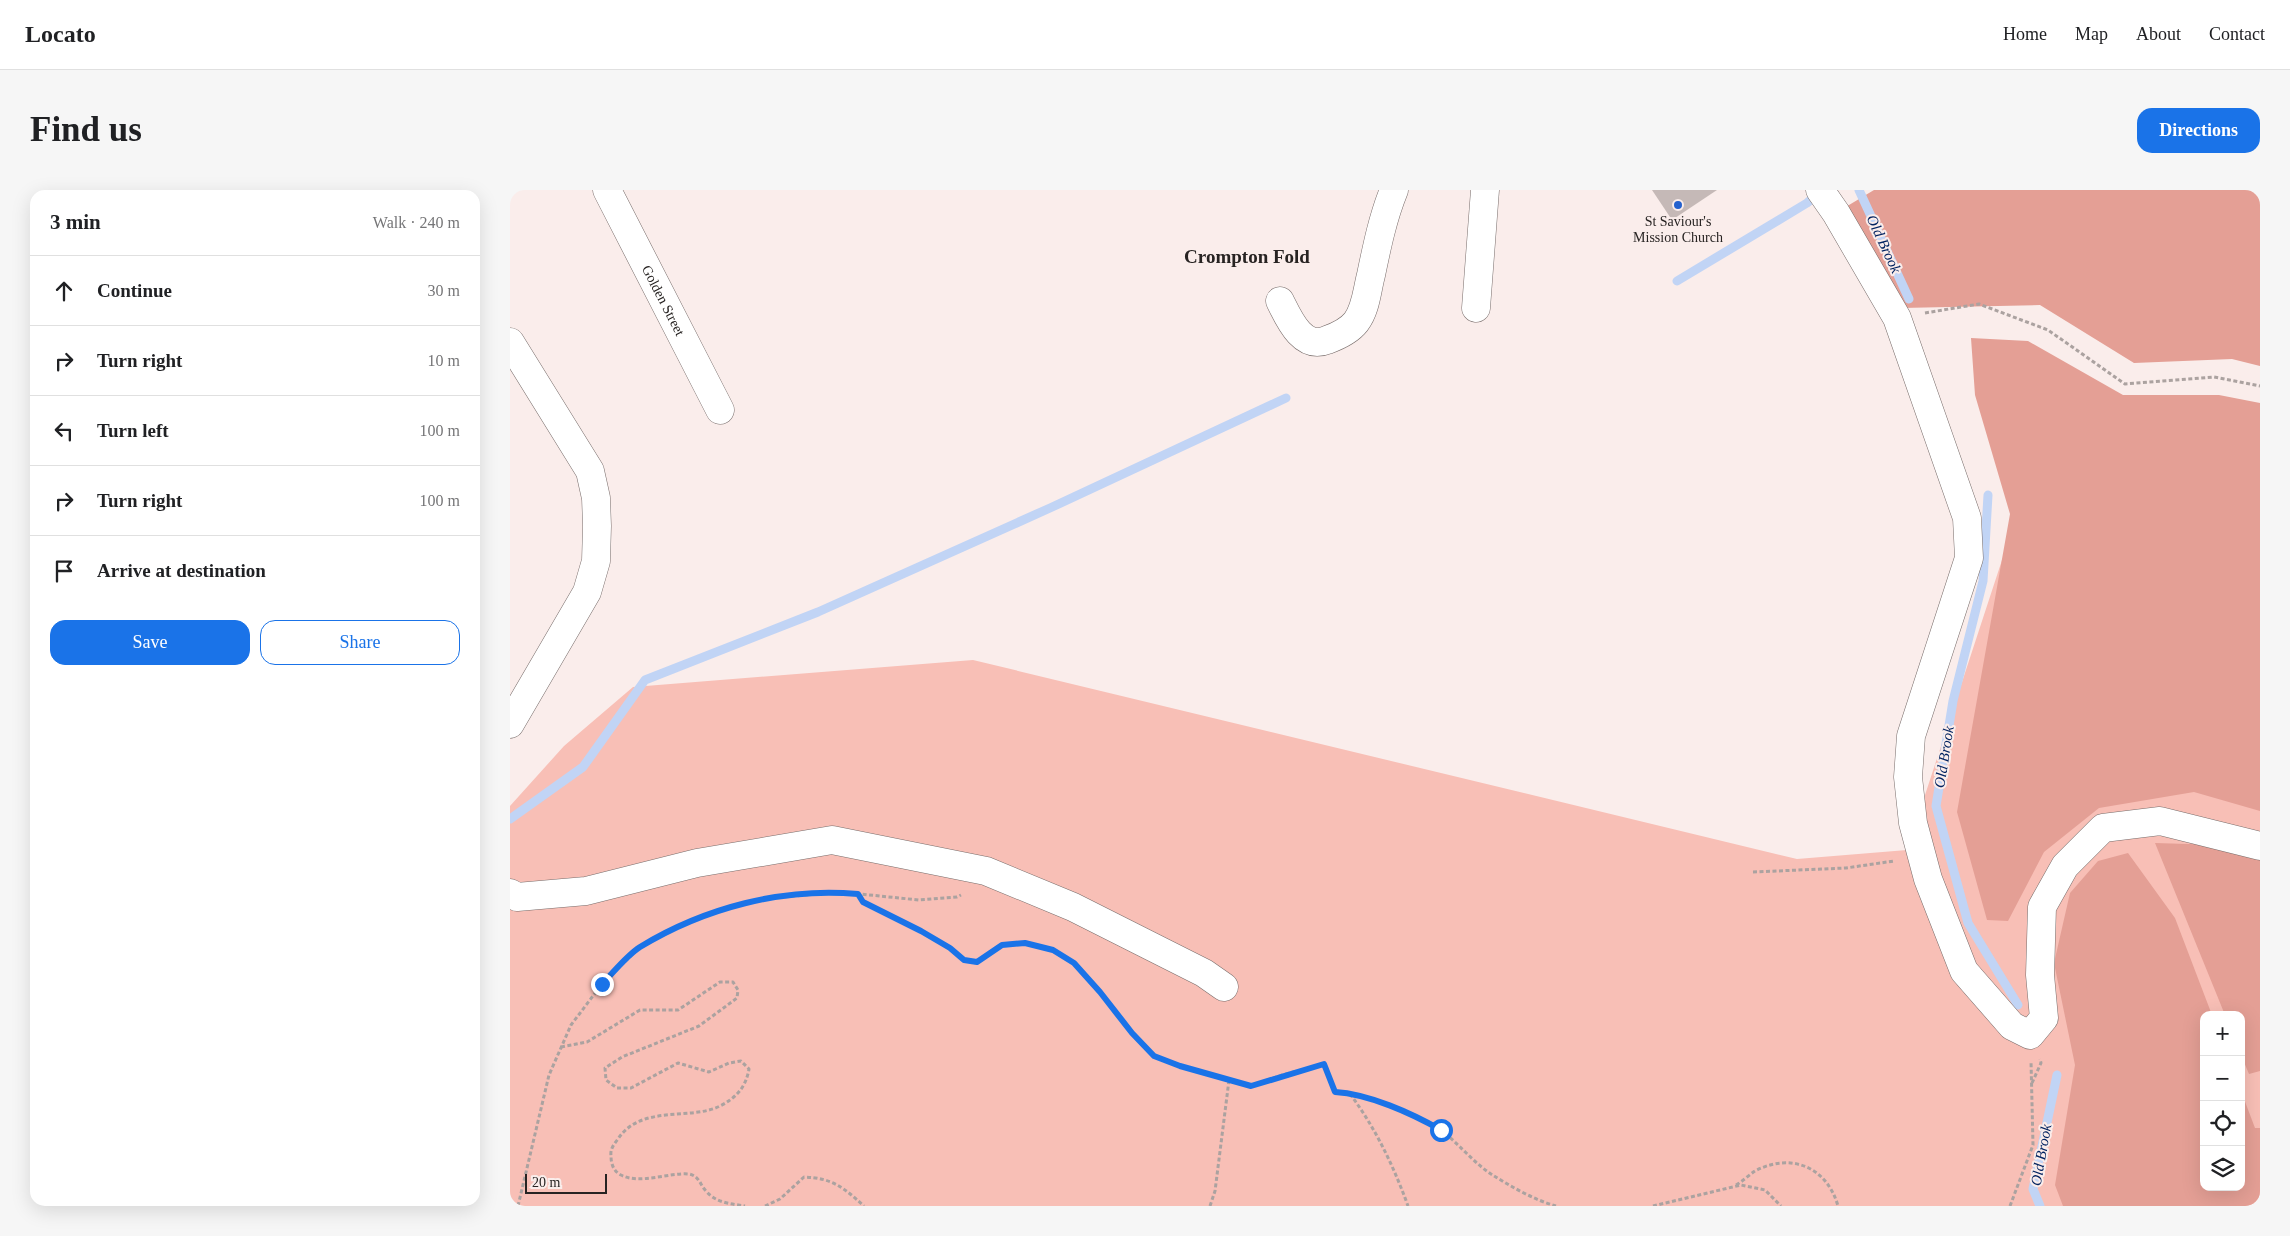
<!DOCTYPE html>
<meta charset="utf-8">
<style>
body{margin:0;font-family:"Times New Roman",serif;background:#f6f6f6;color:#202124}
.controls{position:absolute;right:15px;bottom:15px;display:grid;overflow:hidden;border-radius:10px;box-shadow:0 5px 20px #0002}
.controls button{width:45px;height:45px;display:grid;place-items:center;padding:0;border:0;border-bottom:1px solid #e0e0e0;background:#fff;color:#202124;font:25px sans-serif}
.scale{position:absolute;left:15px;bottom:12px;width:82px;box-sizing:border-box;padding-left:5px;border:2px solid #272322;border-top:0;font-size:14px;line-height:18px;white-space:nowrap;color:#272322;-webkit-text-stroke:4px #faedeb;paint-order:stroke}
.stop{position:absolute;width:15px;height:15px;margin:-11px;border:4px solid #1a73e8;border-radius:50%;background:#fff}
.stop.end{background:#1a73e8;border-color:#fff;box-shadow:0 1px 5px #0008}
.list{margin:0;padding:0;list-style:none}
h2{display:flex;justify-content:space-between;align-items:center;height:65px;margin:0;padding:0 20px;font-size:21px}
h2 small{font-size:16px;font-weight:400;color:#757577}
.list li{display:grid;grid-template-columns:32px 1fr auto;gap:15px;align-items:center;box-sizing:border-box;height:70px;padding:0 20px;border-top:1px solid #e0e0e0}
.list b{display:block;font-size:19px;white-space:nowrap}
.list em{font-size:16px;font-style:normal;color:#757577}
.actions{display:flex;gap:10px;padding:15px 20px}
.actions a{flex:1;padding:11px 0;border:1px solid #1a73e8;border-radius:15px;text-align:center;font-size:18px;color:#1a73e8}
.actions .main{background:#1a73e8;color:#fff}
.icon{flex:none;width:28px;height:28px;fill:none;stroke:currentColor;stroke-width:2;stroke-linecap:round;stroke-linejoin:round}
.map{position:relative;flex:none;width:1750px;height:1016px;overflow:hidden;border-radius:15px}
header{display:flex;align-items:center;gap:30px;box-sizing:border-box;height:70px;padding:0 25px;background:#fff;border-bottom:1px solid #e0e0e0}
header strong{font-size:24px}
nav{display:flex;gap:28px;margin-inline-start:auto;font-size:18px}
.intro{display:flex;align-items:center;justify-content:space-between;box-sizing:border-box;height:120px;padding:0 30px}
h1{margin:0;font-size:35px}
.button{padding:12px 22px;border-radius:15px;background:#1a73e8;color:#fff;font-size:18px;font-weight:700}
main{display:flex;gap:30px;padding:0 30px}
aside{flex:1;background:#fff;border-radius:15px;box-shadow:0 5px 20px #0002}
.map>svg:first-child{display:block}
</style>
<header>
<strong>Locato</strong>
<nav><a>Home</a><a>Map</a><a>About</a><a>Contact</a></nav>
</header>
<div class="intro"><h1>Find us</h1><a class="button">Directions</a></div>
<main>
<aside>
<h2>3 min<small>Walk · 240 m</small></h2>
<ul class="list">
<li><svg class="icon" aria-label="ahead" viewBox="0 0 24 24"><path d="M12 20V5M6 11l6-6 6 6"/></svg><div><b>Continue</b></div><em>30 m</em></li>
<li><svg class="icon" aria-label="right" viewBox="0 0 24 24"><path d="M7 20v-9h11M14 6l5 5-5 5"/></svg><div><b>Turn right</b></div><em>10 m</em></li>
<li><svg class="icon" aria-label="left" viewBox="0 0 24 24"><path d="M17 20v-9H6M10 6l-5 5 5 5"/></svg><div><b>Turn left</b></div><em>100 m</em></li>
<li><svg class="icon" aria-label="right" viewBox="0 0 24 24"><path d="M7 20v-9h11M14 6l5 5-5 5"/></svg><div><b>Turn right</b></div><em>100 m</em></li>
<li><svg class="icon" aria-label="arrive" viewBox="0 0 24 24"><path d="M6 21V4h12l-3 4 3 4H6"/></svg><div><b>Arrive at destination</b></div></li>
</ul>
<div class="actions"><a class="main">Save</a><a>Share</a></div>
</aside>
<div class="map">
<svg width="1750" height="1016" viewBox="0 0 1750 1016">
<rect width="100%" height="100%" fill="#faedeb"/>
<path fill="#f8bfb6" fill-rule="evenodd" d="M1750,352v664h-1750v-400l54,-60 69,-59 340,-27 824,199 110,-9 95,-290zM1694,825h37v172h-37z"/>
<g fill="#e49f95">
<path d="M1364,0h386v176l-28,-7 -98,4 -94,-58 -139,3 -57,-100z"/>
<path d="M1461,148l57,3 95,54h96l41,8v408l-66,-19 -95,16 -55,44 -36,69 -21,-1 -30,-108 53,-298 -35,-119z"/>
<path d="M1645,653l65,2 40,13v213l-11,3 -8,-19v-40h-16z"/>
<path d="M1618,663l47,65 37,97h-8v172h37v-96l14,37h5v78h-197l-8,-21 20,-120 -21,-102 16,-70 28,-32z"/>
</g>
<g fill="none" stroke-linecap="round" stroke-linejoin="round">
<g stroke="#c1d4f5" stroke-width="9">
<path d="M1349,0l50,109"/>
<path d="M1167,91l130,-78 12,-10"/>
<path d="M1478,305l-5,86 -30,120 -17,105 32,117 50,82"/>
<path d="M0,629l73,-52 62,-87 173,-68 232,-104 236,-110"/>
<path d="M1530,1016l-7,-17 24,-114"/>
</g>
</g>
<path fill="#c5b9b7" d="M1142,0h65l-45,30z"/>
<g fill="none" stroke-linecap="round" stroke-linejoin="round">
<defs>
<g id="minor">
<path id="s1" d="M97,0l113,220"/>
<path d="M1310,0l16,23 61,105 70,200 2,40 -58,178 -3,41 5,46 15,56 36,92 48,55 18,9 14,-17 -4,-43 2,-68 23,-41 38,-38 57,-7 100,25"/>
<path d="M770,111c9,18 22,49 47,39 11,-4 22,-9 29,-18 10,-13 11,-32 15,-47 6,-29 12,-58 23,-85"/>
<path d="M966,118l9,-118"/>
<path d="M0,152l80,129 6,27 1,28 -1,35 -9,31 -77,132"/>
<path d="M0,703l7,4 69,-6 111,-28 135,-23 154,31 87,36 131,66 20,14"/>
</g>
</defs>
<use href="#minor" stroke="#786d6b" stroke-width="29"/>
<g stroke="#aba2a0" stroke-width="3" stroke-dasharray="4 2.5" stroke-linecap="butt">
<path d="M1415,123l54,-9 69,26 77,54 89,-7 46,9"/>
<path d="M1243,682l93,-4 48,-7"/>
<path d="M348,704l5,8 58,29 29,18 14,11 13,2 25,-17 23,-2 28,7 22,13 25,28 32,42 22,23 26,10 71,20 31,-11 42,-11 11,27c27,3 86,23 107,40 17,13 31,31 49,43 19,12 43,26 65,32"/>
<path d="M51,857l26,-5 53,-32h38l42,-28h13l5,8 -1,8 -38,28 -77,31 -17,11 1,12 11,8h14l47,-25 31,9 20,-9 12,-2 8,8c-3,18 -13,29 -29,37 -30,15 -79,-2 -102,33 -4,5 -8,10 -7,17 0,7 2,15 10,19 19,10 49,-3 68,-1 11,2 11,12 18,18 9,11 26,12 38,14"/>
<path d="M1522,893l9,-20 -1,-4"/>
<path d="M840,904c25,33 44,73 58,112"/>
<path d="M1226,995c7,-4 13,-10 19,-14 36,-19 72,-4 83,35"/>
<path d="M8,1016l31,-131 22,-50 31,-41 37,-36 55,-29 65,-20 81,-7 79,8 38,-3 4,-2"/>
<path d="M255,1016l15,-7 24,-22c29,1 40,11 60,29"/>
<path d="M700,1016l5,-15 14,-111"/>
<path d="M1143,1016l88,-21 24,5 16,16"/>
<path d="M1500,1016l23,-61 -2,-84"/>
</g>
<use href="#minor" stroke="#fff" stroke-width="28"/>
</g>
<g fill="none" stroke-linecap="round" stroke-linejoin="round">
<path stroke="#1a73e8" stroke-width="6" d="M92,794c12,-12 24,-28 38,-37 64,-39 143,-60 218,-53l5,8 58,29 29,17 14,12 13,2 25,-17 23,-2 28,7 21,13 26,29 32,41 22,23 26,10 71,20 73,-22 11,28c34,2 76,21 106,38"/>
</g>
<circle fill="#2461ce" stroke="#faedeb" stroke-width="2" cx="1168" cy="15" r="5"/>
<g text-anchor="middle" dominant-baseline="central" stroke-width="4" stroke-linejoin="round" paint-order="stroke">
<g font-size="14" fill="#272322" stroke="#faedeb">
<text x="1168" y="31">St Saviour's<tspan x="1168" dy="16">Mission Church</tspan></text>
</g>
<g font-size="14" fill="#272322" stroke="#faedeb">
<text stroke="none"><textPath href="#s1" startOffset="124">Golden Street</textPath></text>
</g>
<g font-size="15" font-style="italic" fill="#032461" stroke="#faedeb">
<text transform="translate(1374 54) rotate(65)">Old Brook</text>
<text transform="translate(1434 567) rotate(-81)">Old Brook</text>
<text transform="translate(1531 965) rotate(-80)">Old Brook</text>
</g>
<g font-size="19" font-weight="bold" fill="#272322" stroke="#faedeb">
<text x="737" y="66">Crompton Fold</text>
</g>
</g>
</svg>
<div class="controls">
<button>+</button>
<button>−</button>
<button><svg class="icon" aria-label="locate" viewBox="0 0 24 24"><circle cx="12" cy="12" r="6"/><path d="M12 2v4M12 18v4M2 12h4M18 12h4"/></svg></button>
<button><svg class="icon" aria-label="layers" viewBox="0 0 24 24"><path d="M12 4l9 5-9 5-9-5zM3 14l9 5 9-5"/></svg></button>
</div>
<div class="scale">20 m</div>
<div class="stop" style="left:931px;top:940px"></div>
<div class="stop end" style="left:92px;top:794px"></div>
</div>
</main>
